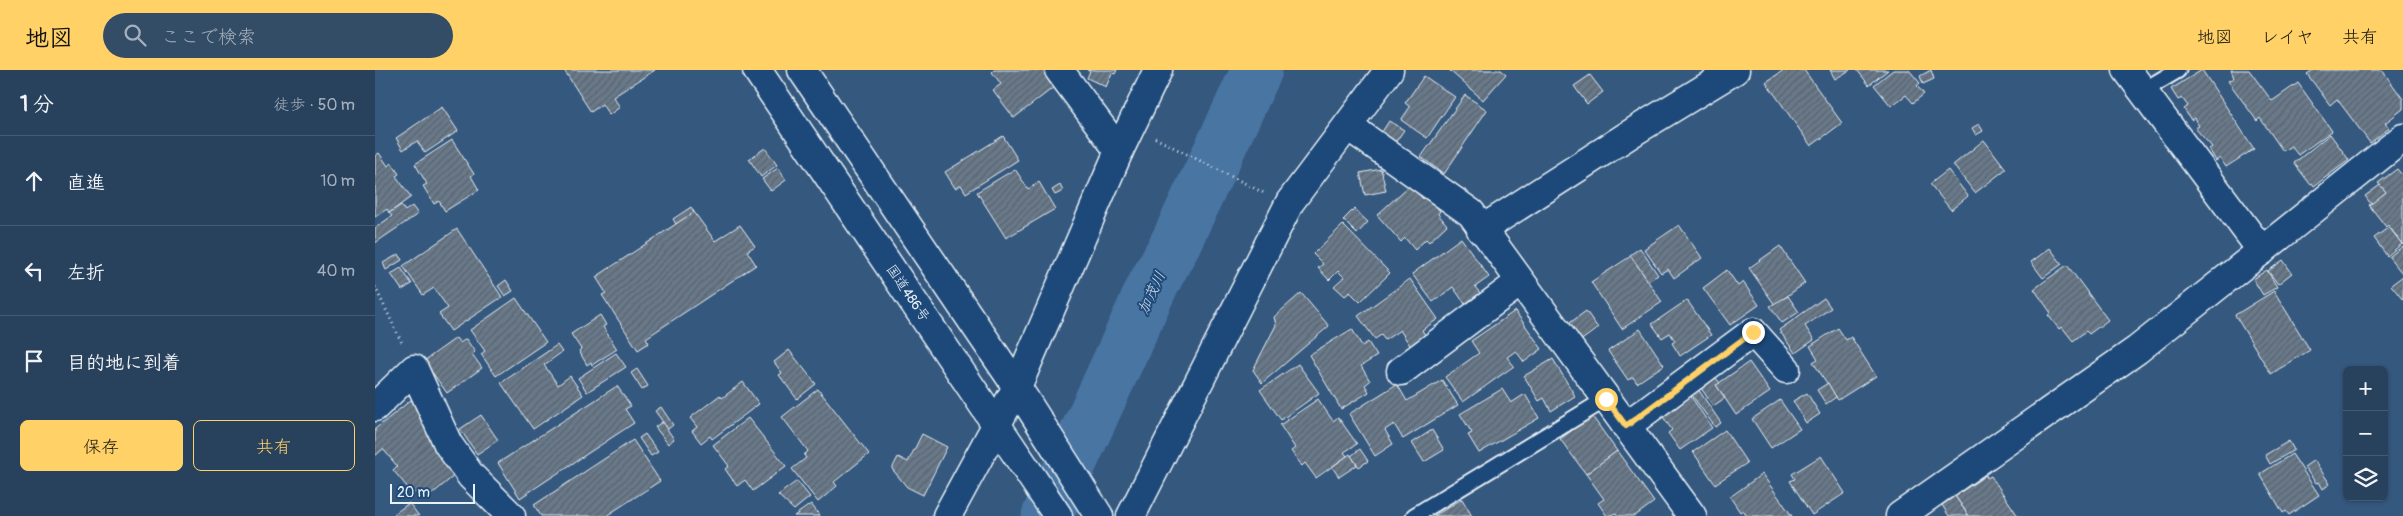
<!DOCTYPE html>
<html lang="ja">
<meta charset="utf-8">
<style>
body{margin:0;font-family:Pangolin,"Klee One",sans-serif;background:#344d67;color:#f1f3f6}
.controls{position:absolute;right:15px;bottom:15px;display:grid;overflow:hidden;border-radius:8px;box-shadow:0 1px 4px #0004}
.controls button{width:45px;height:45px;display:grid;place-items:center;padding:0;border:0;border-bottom:1px solid #445b73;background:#28425e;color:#f1f3f6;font:25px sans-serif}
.scale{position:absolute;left:15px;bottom:12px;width:85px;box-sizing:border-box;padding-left:5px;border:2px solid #e8f1f8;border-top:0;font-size:14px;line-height:18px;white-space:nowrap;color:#e8f1f8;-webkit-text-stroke:4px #1f4a7a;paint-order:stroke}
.stop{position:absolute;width:15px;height:15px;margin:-11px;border:4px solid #ffd166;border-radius:50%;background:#fff}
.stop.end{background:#ffd166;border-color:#fff;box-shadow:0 1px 5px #0008}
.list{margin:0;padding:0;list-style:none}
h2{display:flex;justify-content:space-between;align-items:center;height:65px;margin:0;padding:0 20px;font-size:21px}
h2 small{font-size:16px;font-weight:400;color:#a5b0bc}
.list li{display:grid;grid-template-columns:32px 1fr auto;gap:15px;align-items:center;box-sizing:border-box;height:90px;padding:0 20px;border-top:1px solid #445b73}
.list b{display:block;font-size:19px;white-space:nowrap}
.list em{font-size:16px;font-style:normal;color:#a5b0bc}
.actions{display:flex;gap:10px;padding:15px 20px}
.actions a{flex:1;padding:11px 0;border:1px solid #ffd166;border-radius:8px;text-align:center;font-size:18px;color:#ffd166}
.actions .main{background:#ffd166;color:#111}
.icon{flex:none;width:28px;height:28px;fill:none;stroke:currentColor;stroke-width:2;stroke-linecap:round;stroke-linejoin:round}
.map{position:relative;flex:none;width:2028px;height:446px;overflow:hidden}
header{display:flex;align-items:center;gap:30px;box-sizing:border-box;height:70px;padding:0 25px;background:#ffd166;color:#111}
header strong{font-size:24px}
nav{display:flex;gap:28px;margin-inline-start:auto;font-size:18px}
.search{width:350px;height:45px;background:#344d67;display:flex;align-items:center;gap:12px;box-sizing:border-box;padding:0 18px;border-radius:28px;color:#a5b0bc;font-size:19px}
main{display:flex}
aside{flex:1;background:#28425e}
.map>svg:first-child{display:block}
</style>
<header>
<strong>地図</strong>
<div class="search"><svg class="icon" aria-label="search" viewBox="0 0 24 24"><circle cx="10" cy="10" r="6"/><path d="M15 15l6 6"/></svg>ここで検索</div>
<nav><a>地図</a><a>レイヤ</a><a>共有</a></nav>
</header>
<main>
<aside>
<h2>1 分<small>徒歩 · 50 m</small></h2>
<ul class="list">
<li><svg class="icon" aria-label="ahead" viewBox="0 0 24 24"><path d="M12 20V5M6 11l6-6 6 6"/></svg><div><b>直進</b></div><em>10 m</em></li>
<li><svg class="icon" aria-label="left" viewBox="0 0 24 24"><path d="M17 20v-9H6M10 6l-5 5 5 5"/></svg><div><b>左折</b></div><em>40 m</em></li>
<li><svg class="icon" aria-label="arrive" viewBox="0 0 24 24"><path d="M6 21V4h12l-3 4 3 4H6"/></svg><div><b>目的地に到着</b></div></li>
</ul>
<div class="actions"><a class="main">保存</a><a>共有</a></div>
</aside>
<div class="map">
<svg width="2028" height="446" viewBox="0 0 2028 446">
<defs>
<pattern id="building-hatch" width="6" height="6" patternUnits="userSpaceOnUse" patternTransform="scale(1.25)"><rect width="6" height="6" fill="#697989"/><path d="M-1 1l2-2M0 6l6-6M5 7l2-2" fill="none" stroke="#59636d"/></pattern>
</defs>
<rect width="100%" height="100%" fill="#35587e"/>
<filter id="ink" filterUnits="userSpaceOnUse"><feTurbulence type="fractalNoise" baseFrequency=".02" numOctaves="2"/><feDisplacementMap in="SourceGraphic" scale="10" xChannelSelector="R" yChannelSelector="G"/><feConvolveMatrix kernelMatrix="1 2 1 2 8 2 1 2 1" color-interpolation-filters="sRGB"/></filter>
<g filter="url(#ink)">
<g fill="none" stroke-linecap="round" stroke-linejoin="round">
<path stroke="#4874a3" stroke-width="51" d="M672,446l105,-229 24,-45 81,-172"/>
</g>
<g fill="url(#building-hatch)" stroke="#e8f1f8">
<path d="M189,0h91l-42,27 7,10 -11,8 -7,-11 -11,8z"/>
<path d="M619,0h54l10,14 -44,34 -21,-28 8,-6 -9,-12z"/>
<path d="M712,0h30l-2,4 -3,-1 -6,14 -19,-9 3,-7z"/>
<path d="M1074,0h52l5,4 -23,26z"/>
<path d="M1409,0h20l38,53 -31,23 -45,-64z"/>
<path d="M1455,0h20l-15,9z"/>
<path d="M1482,0h31l-19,15z"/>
<path d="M1518,0h16l11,13 -3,3 7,8 -11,9 -7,-8 -15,11 -17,-21z"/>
<path d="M1556,0l3,9 -11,5 -3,-8z"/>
<path d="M1827,0l52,79 -28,18 -6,-9 -4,3 -7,-12 3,-2 -17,-19 4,-2 -5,-8 -3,2 -7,-11 4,-3 -6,-8 -4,2 -7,-11z"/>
<path d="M1874,0l23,31 26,-18 34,48 -34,24 -7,-9 -8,5 -23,-33 -3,3 -29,-40 6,-3 -3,-8z"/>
<path d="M1938,0h69l21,29v10l-18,14 4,5 -19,15 -33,-44 -7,6 -23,-31z"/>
<path d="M1215,5l13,17 -16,12 -13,-18z"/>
<path d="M1049,6l31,21 -28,41 -26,-18 9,-13 -5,-4z"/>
<path d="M1090,25l22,15 -43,64 -23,-17z"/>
<path d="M67,37l16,24 -33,22 -8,-12 -14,9 -7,-12z"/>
<path d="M1014,51l15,9 -12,17 -14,-9z"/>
<path d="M1604,54l4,7 -7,4 -4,-7z"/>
<path d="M1955,64l19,26 -35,26 -2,-3 -2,1 -16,-21z"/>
<path d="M628,66l15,24 -52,33 -5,-8 -6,3 -10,-16z"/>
<path d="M77,70l22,34 -3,2 8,14 -34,21 -6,-10 -5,3 -11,-18 4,-2 -12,-20z"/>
<path d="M1609,70l22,29 -31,24 -22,-28z"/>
<path d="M390,78l12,17 -16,12 -12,-18z"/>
<path d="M4,83l9,13 4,-3 7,11 -3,2 15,21 -22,16 -2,-4 -12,8v-61z"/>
<path d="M403,98l8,12 -15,11 -9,-12z"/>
<path d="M640,99l13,20 11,-7 16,27 -49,29 -29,-46z"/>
<path d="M1006,99l5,22 -21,4 -5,-22z"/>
<path d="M2022,99l6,7v69l-15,-20 -2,2 -17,-22 17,-13 -8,-9z"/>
<path d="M1573,100l20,26 -17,14 -21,-26z"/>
<path d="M685,115l3,6 -8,4 -3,-5z"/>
<path d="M1035,115l13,14 4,-3 13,15 -2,3 9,11 -18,17 -3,-3 -11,11 -10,-12 -4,4 -24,-27z"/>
<path d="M2005,115l6,7 -15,12 -6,-8z"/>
<path d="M26,135l4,6 7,-5 6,8 -43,29v-15l17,-12 -3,-3z"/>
<path d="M316,137l3,5 -18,12 -3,-5z"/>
<path d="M979,139l14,13 -11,12 -14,-14z"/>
<path d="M319,142l21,29 25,-16 15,21 -8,5 9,14 -110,73 3,5 -11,7 -36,-55 4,-2 -10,-16z"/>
<path d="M968,155l47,48 -30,29 -10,-10 -5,4 -11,-10 10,-9 -6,-6 -9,9 -11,-12 5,-4 -10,-10z"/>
<path d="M1304,155l23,33 -28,20 -6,-9 -7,4 -17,-24z"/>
<path d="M2014,157l13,17 -15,12 -13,-18z"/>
<path d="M82,159l45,68 -51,34 -12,-17 9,-6 -14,-20 -11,7 -20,-29z"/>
<path d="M1086,168l28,39 -14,10 5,6 -15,11 -12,-17 -20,15 -21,-28z"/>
<path d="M1405,176l25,37 -30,22 -26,-37z"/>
<path d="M2028,176v26l-1,1 -13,-16z"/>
<path d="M1265,178l18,27 -10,6 -18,-26z"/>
<path d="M1675,178l12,16 -19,14 -12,-16z"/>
<path d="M24,184l3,6 -16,10 -3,-7z"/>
<path d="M1256,186l31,46 -40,27 -31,-47z"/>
<path d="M1908,190l9,13 -14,11 -10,-13z"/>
<path d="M1692,195l41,55 -19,14 -3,-3 -13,10 -11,-14 -3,2 -11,-14 3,-2 -17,-24z"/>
<path d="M26,198l11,16 -10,6 -11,-16z"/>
<path d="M1352,200l11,16 5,-4 16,23 -29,20 -27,-37z"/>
<path d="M1892,200l10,17 -14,8 -10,-16z"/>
<path d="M2028,206v24l-12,-15z"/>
<path d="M1035,209l28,40 -16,11 4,7 -15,10 -11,-17 -15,10 -4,-5 -6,4 -17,-23z"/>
<path d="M131,210l7,11 -8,5 -7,-10z"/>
<path d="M1899,221l36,59 -39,24 -36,-59z"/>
<path d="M926,223l28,33 -67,57 -9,-13 23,-45 -2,-8z"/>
<path d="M1413,226l11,16 -17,11 -12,-17z"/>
<path d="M141,228l30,44 -50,34 -15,-22 4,-3 -15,-21z"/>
<path d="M1449,228l7,10 -26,18 9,14 -19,13 -16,-23z"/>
<path d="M1312,230l24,35 -31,21 -8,-13 3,-2 -5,-8 -8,5 -10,-14z"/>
<path d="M1140,241l27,38 -18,13 -8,-11 -9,6 7,9 -51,36 -18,-25 34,-24 -8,-12z"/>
<path d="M1211,241l12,17 -19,14 -12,-17z"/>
<path d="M225,245l6,10 -3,2 14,22 -25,16 -1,-3 -4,3 -8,-14 2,-2 -10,-15z"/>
<path d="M1463,258l8,12 5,-3 25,39 -38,24 -25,-38 5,-3 -8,-13z"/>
<path d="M977,259l10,17 6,-4 9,14 -16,10 9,15 -5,4 4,7 -28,17 -32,-54z"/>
<path d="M1265,259l24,36 -27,18 -4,-6 -5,3 -20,-29z"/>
<path d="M81,268l4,5 6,-4 9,13 -3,2 10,14 -35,25 -23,-32z"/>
<path d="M182,275l5,7 -18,13 14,20 12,-9 13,19 -50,34 -32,-46z"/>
<path d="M414,280l27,34 -19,15 -18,-24 3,-2 -8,-11z"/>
<path d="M241,283l10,14 -39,25 -9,-14z"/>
<path d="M1178,289l22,37 -24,15 -7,-13 -5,3 -15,-25z"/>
<path d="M1374,292l21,30 -34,23 -20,-30z"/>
<path d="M923,294l21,29 -38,27 -21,-30z"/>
<path d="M262,299l11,17 -6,4 -11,-17z"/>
<path d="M1341,308l4,5 -4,2 9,13 -12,8 -12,-18z"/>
<path d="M1067,310l16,25 -55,34 -9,-15 -9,6 8,14 -18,12 -26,-42 48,-30 10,17z"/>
<path d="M368,312l16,22 -47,35 -2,-3 -9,7 -9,-12 5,-4 -7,-9 30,-23 2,3z"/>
<path d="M1453,313l8,14 -10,7 -9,-14z"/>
<path d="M242,316l14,20 -6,3 9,14 -114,75 -22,-35z"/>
<path d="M443,319l51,65 -35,28 3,4 -19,16 -26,-33 14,-11 -2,-3 4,-4 -26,-34z"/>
<path d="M1127,319l9,14 14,-9 14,24 -60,35 -11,-18 4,-2 -12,-19z"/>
<path d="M1323,319l23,34 -6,4 -24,-33z"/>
<path d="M1432,323l13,21 -14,9 -13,-22z"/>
<path d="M1315,325l22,33 -32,22 -12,-17 4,-3 -11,-16z"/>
<path d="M943,329l15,22 5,-4 19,27 -13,8 3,4 -31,22 -11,-15 -3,3 -11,-15 4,-3 -15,-23z"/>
<path d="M36,330l10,12 28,52 -3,2 9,9 -30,25 -8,-9 -4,3 -20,-24 4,-4 -14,-17 -8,7v-27z"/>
<path d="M1405,330l20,29 -29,19 -19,-29z"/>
<path d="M286,337l12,18 -5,4 -13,-18z"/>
<path d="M106,345l17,25 -21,14 -17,-25z"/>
<path d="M1217,346l25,35 -31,23 -26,-35z"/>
<path d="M373,348l38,48 -33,25 -8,-11 -8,6 -12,-17 4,-3 -16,-21z"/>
<path d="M287,352l12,17 -6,5 -13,-17z"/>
<path d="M1057,360l12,20 -20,12 -12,-19z"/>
<path d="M1350,360l22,33 -32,21 -22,-32z"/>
<path d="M270,364l13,18 -7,4 -12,-18z"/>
<path d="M547,364l25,13 -24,48 -16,-8 -15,-18 6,-12 10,5z"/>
<path d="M258,370l27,41 -54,35h-65l-7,-11z"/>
<path d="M1914,371l5,9 -24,14 -5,-9z"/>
<path d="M985,379l8,12 -9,6 -8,-11z"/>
<path d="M1242,381l37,51 -19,14h-17l-2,-3 -9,3 -9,-13 6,-4 -18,-25z"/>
<path d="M975,384l7,11 -18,12 -7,-10z"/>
<path d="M1917,384l27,41 -30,20 -3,-4 -3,2 -23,-39z"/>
<path d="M1446,386l24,37 -33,22 -22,-34 5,-2 -3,-5z"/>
<path d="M1939,390l16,24 -7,5 -4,-7 -3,1 -12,-16z"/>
<path d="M1387,404l30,42h-45l-4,-6 -3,2 -10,-15z"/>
<path d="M1611,405l1,3 4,-2 27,40h-49l-14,-20z"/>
<path d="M422,411l13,16 -16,13 -16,-15z"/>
<path d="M1580,426l13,19 -2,1h-17l-7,-11z"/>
<path d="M1087,429l10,17h-38z"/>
<path d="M34,433l10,13h-24l-1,-2z"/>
<path d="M436,434l9,12h-26z"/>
</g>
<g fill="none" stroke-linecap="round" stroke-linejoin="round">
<defs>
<g id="service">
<path d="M1766,22l37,-22"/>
<path d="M1039,446l192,-117"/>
</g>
<g id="minor">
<path d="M684,0l60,81"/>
<path d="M1752,0l135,181"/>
<path d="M973,56l123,87 221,303"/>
<path d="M1106,160l157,-101 97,-59"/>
<path d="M1026,301l119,-89"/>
<path d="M0,337l39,-38 34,75 23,32 40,40"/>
<path d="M1251,356l127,-94 33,37"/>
<path d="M572,446l70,-129 102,-236 39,-81"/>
<path d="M756,446l159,-314 99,-132"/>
<path d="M1525,446l237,-166 266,-212"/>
</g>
<g id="trunk">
<path d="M382,0l301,446"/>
<path d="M427,0l215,317 82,129"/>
</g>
</defs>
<use href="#service" stroke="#e8f1f8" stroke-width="19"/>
<use href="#minor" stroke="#e8f1f8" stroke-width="31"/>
<use href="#trunk" stroke="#e8f1f8" stroke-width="31"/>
<g stroke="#e8f1f8" stroke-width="3" stroke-dasharray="1 4" stroke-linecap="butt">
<path d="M780,68l109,55"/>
<path d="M0,217l27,56"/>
</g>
<use href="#service" stroke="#1f4a7a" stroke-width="15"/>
<use href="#minor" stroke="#1f4a7a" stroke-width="28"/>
<use href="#trunk" stroke="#1f4a7a" stroke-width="28"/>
</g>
</g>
<g fill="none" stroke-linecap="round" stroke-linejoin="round" filter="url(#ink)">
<path stroke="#ffd166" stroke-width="6" d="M1231,329l20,27 127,-94"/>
</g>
<g text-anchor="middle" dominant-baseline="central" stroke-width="4" stroke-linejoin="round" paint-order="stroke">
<g font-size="14" fill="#e8f1f8" stroke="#1f4a7a">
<text transform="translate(533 223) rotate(56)">国道486号</text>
</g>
<g font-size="15" font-style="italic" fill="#d0deeb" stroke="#1f4a7a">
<text transform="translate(777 223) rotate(-65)">加茂川</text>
</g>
</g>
</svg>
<div class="controls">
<button>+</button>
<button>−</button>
<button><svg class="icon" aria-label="layers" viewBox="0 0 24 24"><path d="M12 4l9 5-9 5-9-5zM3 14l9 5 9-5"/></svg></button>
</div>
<div class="scale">20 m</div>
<div class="stop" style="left:1231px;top:329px"></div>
<div class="stop end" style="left:1378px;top:262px"></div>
</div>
</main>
